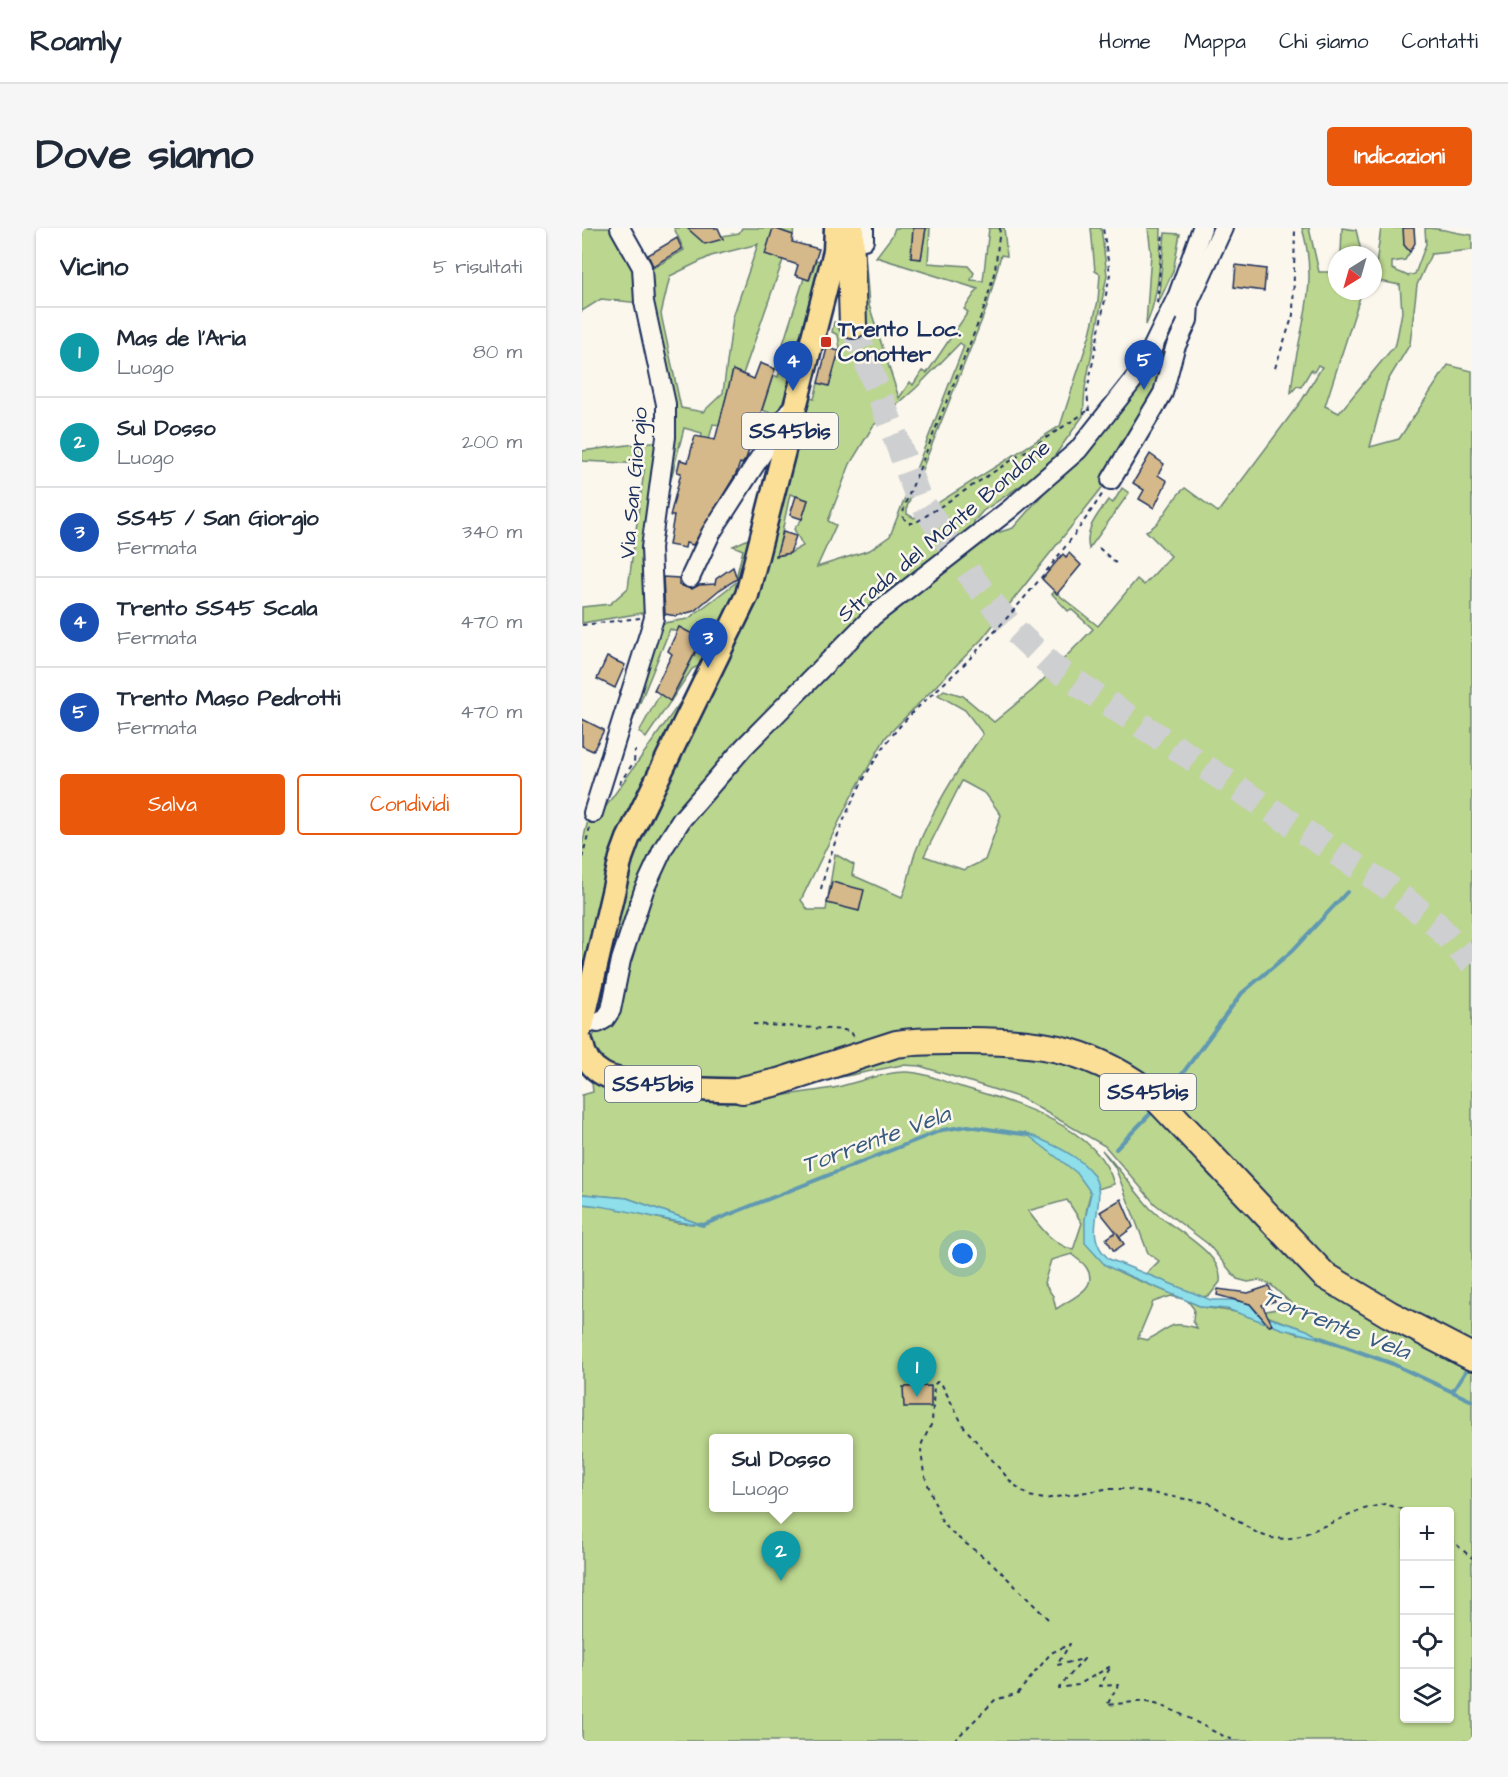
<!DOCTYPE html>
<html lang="it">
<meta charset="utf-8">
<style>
body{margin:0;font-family:"Architects Daughter",sans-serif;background:#f6f6f7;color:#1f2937}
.controls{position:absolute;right:18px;bottom:18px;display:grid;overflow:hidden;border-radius:6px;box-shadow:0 2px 4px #0004}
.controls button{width:54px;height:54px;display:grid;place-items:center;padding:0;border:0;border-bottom:2px solid #e0e1e3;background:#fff;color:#1f2937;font:30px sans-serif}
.compass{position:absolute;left:746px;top:18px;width:54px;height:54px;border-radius:50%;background:#fff;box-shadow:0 2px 4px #0004;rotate:217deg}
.you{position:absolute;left:381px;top:1026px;width:21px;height:21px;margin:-15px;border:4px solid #fff;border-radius:50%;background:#1a73e8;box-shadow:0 0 0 9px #1a73e833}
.badge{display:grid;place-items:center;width:39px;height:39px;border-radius:50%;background:#ea580c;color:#fff;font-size:20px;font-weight:700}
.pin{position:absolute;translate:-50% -50px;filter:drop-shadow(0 2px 3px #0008)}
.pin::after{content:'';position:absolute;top:32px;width:21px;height:18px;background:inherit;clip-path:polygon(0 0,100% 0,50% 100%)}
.popup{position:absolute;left:127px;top:1206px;width:144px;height:78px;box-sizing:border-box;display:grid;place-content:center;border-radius:6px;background:#fff;filter:drop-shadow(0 2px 4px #0005);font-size:20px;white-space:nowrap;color:#747a83}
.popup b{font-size:22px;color:#1f2937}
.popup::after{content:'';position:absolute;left:50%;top:100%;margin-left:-12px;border:12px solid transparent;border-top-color:#fff}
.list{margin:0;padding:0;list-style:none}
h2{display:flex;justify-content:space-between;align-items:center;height:78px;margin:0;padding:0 24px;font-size:26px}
h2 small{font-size:20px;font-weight:400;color:#747a83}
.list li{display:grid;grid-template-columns:39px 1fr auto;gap:18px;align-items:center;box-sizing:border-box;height:90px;padding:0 24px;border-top:2px solid #e0e1e3}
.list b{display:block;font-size:22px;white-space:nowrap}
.list p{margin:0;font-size:20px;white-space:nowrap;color:#747a83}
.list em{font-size:20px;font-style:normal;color:#747a83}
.actions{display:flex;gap:12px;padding:18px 24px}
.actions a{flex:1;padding:14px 0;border:2px solid #ea580c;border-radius:6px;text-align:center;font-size:21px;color:#ea580c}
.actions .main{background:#ea580c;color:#fff}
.icon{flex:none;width:33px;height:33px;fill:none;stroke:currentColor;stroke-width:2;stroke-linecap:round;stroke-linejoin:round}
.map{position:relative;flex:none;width:890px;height:1513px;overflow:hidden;border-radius:6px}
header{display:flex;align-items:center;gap:36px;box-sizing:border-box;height:84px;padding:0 30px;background:#fff;border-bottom:2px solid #e0e1e3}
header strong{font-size:28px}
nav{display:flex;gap:33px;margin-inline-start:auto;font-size:21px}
.intro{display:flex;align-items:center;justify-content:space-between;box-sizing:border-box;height:144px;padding:0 36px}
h1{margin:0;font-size:42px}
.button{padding:15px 27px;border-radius:6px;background:#ea580c;color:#fff;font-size:21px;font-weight:700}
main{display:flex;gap:36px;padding:0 36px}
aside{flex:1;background:#fff;border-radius:6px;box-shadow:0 2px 4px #0004}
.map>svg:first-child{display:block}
</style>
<header>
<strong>Roamly</strong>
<nav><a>Home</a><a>Mappa</a><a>Chi siamo</a><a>Contatti</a></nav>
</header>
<div class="intro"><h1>Dove siamo</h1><a class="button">Indicazioni</a></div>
<main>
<aside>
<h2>Vicino<small>5 risultati</small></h2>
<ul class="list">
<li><span class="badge" style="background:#0f9aa8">1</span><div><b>Mas de l'Aria</b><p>Luogo</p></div><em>80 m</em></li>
<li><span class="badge" style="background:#0f9aa8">2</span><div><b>Sul Dosso</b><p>Luogo</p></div><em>200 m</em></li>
<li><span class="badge" style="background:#1a4fb4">3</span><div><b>SS45 / San Giorgio</b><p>Fermata</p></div><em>340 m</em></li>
<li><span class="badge" style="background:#1a4fb4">4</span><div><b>Trento SS45 Scala</b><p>Fermata</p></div><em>470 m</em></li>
<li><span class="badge" style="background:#1a4fb4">5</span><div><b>Trento Maso Pedrotti</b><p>Fermata</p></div><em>470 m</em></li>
</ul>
<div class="actions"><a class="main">Salva</a><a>Condividi</a></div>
</aside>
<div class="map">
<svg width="890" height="1513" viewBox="0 0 890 1513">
<rect width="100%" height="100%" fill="#fbf7ec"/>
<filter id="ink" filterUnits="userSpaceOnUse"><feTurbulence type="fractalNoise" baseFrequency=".0167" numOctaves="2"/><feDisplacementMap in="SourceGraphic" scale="12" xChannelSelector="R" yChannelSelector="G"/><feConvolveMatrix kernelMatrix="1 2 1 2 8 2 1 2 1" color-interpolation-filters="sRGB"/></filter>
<g filter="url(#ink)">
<g fill="#bbd68e" stroke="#6b8276" stroke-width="1.5" fill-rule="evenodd">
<path d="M0,0h36l19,37 3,38 -39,-4 -19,12z"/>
<path d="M92,0h22l27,11 -1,-3 17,-3 3,-5h52l-1,7 -19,-7 9,32 -40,114 -10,-3 -14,54 -6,-1 -5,19 -7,-1 1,-9 -18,-5 -14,55 -8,-2 -7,-150 -7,-60 36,-21zM176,16l-25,73 -10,76 -20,19 -22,-4 -20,-94 9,-38 41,-20z"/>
<path d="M313,0h18l-2,29 10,2 5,-31h4l-2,35 40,3 6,7 -3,7 12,1 6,-53h15l3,28 -6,-1 -14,52 -80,200v7l7,4 146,-92 30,-92 8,-33 2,-27 -5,-3 -4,-43h10l6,47 -22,113 -2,28 -32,45 -13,13 -55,37 -9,10v7l-99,75 -71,71 -92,101 -94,166 -16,65 -4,3 -3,-2 33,-150 112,-226 64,-234 10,2 4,-16 11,2 11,-37 -2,-13 -6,-3 2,-10 12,4 10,-75 9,3 4,51 30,93 11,-16 3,3 9,-14 5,2 41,-61 -4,-3 14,-20 -102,-32 16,-21zM378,115l4,3 -74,190 -20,14 -53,17 19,-42 -8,-4 22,-57 23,-38 43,-38zM208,266l18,6 -6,19 -8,10 9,17 -13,7 -13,3z"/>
<path d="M566,0h13c0,31 -2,69 -15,97l5,-72z"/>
<path d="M720,0h7l10,44h18v19h25l-37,115 14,7 57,-69 6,-32 -2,-27 -27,-5v-14l3,-1 5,-37h25l-2,17 6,7 -5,8 -13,2v7l16,7 7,-2 11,-30 -1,-16c16,0 30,5 47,7v15l-41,4 -14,31 -7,59 -23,38 -17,65 29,-8 49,-74 24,6v983l-121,-69 -176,-177 -167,-73 -279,51 -124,-18 -15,-27 5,-8 12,-4 8,-7 11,-53 33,-98 29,-49 32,-38 137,-145 133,-104 23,-7 137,-156 34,-52 -14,48 -69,121 -119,150 -96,98 -35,60 -50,103 7,10h18l9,-56 19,11 -2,10 50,22c8,-16 8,-33 15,-49 17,-41 40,-78 66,-114l-18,-24 -27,-15 6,-5 19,6 31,26 40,-33 59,-60 -22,-20 -3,2 -16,-17 3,-2 43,34 39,-47 7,6 27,-29 -25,-25c18,-8 23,-31 39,-43l33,24 84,-112 20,-33 -4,-2 -4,7 -3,-2 -10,17 -4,-1 -6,7c5,-61 30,-102 11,-165zM380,553l24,13 15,21 -16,45 -21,10 -40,-14z"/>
<path d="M760,0l14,2 6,25h-21z"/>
<path d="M583,5l15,1 -7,37 -15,33z"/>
<path d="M234,32l9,3 -43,154 -20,-7 11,-35 5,2 2,-6 -5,-2 29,-91 6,1z"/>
<path d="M69,214h9l-12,170 -66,11v-16l28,-3 18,-16 17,-124 -63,-3v-10z"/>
<path d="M540,260l7,5 -40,56c-5,-20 8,-33 19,-49l5,3z"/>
<path d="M175,307l-13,51 -35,75 -17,8 -46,69 -7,-6 21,-38 11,7 31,-61 -23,-13 -2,5 -7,-3 -46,113 34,-118 30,-5 51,-39 -2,-6 6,-24 -10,-4z"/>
<path d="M107,462l-107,291v-136l8,-33 9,4z"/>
<path d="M451,822l86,30 69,64 6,14 17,19 261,189v375h-890v-537l33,3 63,16 22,1 -73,-26 -45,-4v-99l11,-3 -1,-9 145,13 16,7c28,-10 56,-10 85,-16 21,-5 46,-15 67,-15 18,0 37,9 53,14 52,15 140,39 156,98l-16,5 -5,-3c-30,83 32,85 90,113l-12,-3 -18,6 -15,36 9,2c26,-12 19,-20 50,-12l-4,-6 1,-13 -7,-9 15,7 41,6 56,21 4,-5 -45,-16 35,-8 -22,-20 -12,-5 -11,2 -11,-3 -29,-35 -53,-40 -50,-58 -84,-48 -101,-32 -18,-1 -127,25 116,-36zM485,972l15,23 -9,27c-23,-8 -31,-21 -45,-39zM490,1026c4,5 11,8 14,13 15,22 -17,32 -30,42l-3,-13 -9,-13 7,-23zM132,1210h134v70h-134zM822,1284h46v206h-46z"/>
<path d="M520,922c17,18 31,39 48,58 19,20 74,43 70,74l-10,13 -7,2 -57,-23 13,-13 -11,-8 -33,-86z"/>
</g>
<g fill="#8edfea" stroke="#6099b2" stroke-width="1.5">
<path d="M442,904c22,10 53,21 68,41 20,29 -14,59 17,86l102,41h23l16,4 8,10 49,16 15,9 -40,-10 -55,-20 -25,-2 -89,-38 -8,-4 -20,-22v-24l6,-26 -14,-20z"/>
<path d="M0,966l45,4 76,27c-41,-3 -80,-18 -121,-21z"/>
</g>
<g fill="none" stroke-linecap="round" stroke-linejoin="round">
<g stroke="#6099b2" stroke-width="4">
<path d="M586,865l74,-100 50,-42 55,-59"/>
<path d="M534,921l36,-37"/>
<path d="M117,996l4,1 239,-95 26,-4 61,9"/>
<path d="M736,1109l75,27 79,37"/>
<path d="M871,1163l14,-22"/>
</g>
</g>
<g fill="#d5b98a" stroke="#1b2f5e" stroke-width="1.5">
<path d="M105,0h31l5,11 -18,5z"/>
<path d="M191,0l20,7 -1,7 27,7 -10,31 -14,-5 3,-10 -33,-11z"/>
<path d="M331,0h13l-5,31 -10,-1z"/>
<path d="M821,0h11l1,15 -5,9 -6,-7z"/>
<path d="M95,10l5,11 -29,17 -5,-11z"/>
<path d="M654,37l30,4 -2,22 -30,-4z"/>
<path d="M245,120l12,3 -10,35 -11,-3z"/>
<path d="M178,135l15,6 -29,90 -4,5 -2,-1 -4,11 -43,71 -7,-2 -1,5 -16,-3 5,-29h-4l11,-43 -4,-1 3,-12 8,2 7,-26 20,4 18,-70 21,9z"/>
<path d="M568,226l14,10 -6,11 9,6 -13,27 -15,-9 5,-9 -11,-7z"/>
<path d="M214,268l12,4 -6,19 -12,-4z"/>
<path d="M201,304l13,4 -6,17 -14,3z"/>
<path d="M487,325l12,12 -24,29 -15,-15 21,-25 3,3z"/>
<path d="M151,339l4,12 -18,11 -25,21 -18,5 -11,-2 -2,-37 16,1v7l13,4 7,-4 16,-1 1,-5z"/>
<path d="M97,399l23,12 -32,62 -16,-11 18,-36 -4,-3z"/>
<path d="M25,429l18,8 -10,23 -18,-9z"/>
<path d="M0,491l22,11 -11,21 -11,-5z"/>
<path d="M250,654l32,8 -5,21 -32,-8z"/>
<path d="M539,971l12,28 -13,10 -3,-4 7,11 -10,7 -8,-12 10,-7 -16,-20z"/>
<path d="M687,1058l6,15 -13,4 10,19 -3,2 -19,-22 -33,-9 1,-6 30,4z"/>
<path d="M349,1158v21h-27l-1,-20z"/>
</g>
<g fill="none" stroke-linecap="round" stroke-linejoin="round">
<path stroke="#cecfd0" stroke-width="26" stroke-dasharray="26 13" stroke-linecap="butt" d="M271,97l65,172 57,85 38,47 41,39 330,216 52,40 36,39"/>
<defs>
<g id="minor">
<path d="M282,12v-12"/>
<path d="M602,85l39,-85"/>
<path d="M529,252l52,-87 12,-45 13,-28 1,-17"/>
<path d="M108,350l21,-45 80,-124"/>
<path d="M11,585l61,-195 -3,-70 15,-111v-33l-22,-102 -2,-35 -22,-39"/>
<path d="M0,792l16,3 7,-4 6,-9 10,-50 23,-70 20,-43 18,-28 62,-72 129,-131 137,-107 68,-59 64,-81 36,-74 24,-67"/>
</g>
<g id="major">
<path d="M0,798l39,-168 7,-19 119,-244 88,-344 1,-23"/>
<path d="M0,816c2,13 10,24 21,30 21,12 113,17 139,16"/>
</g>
<g id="highway">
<path d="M268,0l3,97"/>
<path d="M160,862l36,-8 118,-38c24,-4 48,-3 73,-3 75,0 127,9 187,57l168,177 65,39 83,43"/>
</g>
</defs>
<use href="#minor" stroke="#1b2f5e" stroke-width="22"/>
<use href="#major" stroke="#1b2f5e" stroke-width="27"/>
<use href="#highway" stroke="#1b2f5e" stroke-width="30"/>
<g stroke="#1b2f5e" stroke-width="2" stroke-dasharray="4.5 4.5" stroke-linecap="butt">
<path d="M418,0l-5,42 -10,36 -81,201 -1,10 5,6h7l174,-113"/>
<path d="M575,75l6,-70"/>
<path d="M693,140l18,-53 2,-87"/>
<path d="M507,183l-2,-19 23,-118 -7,-46"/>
<path d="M517,320l17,15"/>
<path d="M0,397l58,-7"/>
<path d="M37,556l15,-22 1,-12"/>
<path d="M0,630l8,-31"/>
<path d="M239,661c13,-55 42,-120 79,-163 23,-26 51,-47 75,-73 46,-49 91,-103 128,-160"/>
<path d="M171,796l91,6 7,2 3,5"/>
<path d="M868,1311l22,19"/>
<path d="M466,1391l-54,-54 -42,-32 -10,-11 -18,-48 -3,-23 1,-8 10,-20 2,-38 3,-3 4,1 23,44 48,56 17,13 15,3 61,-10h23l81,14 48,30 13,5 16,1 14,-3 64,-27 21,-5 27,8"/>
<path d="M372,1513l41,-41 23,-7 33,-40 19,-9 -13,21 27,-6 -25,29 19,-3 33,-19 -11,20 18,-1 -11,20c12,-1 27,-4 38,-3 34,5 60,29 92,39"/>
</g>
<use href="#minor" stroke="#fbf7ec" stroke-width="18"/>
<use href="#major" stroke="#fbdf96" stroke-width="22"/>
<use href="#highway" stroke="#fbdf96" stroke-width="26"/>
</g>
</g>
<rect fill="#c8321e" stroke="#fbf7ec" stroke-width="2" x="238" y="108" width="12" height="12" rx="3"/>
<g text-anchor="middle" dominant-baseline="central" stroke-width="5" stroke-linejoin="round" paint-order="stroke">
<g fill="#fbf7ec" stroke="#5e6b89" stroke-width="1.5">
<rect x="160" y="185" width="96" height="36" rx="4.5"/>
<rect x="23" y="838" width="96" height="36" rx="4.5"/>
<rect x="518" y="846" width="96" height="36" rx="4.5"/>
</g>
<g font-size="21" font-weight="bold" fill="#1b2f5e">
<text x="208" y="203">SS45bis</text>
<text x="71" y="856">SS45bis</text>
<text x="566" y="864">SS45bis</text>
</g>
<g font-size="22" font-weight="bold" fill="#1b2f5e" stroke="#fbf7ec" text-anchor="start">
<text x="256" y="101">Trento Loc.<tspan x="256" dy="25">Conotter</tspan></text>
</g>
<g font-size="22" fill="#1b2f5e" stroke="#fbf7ec">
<text transform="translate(52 255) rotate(-85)">Via San Giorgio</text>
<text transform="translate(362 303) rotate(-40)">Strada del Monte Bondone</text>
</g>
<g font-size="24" font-style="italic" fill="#385b81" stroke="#fbf7ec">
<text transform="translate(294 912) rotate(-20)">Torrente Vela</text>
<text transform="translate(754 1097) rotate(21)">Torrente Vela</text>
</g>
</g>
</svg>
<div class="controls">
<button>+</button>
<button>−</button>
<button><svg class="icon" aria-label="locate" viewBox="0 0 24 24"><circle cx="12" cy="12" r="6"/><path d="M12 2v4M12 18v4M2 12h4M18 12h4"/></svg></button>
<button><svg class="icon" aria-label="layers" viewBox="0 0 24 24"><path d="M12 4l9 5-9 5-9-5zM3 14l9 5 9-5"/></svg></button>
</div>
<svg class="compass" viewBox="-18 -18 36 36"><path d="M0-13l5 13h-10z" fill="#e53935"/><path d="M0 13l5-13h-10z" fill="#747a83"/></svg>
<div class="you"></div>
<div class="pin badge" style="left:335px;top:1169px;background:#0f9aa8">1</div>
<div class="pin badge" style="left:199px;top:1353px;background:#0f9aa8">2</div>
<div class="popup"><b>Sul Dosso</b>Luogo</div>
<div class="pin badge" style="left:126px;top:440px;background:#1a4fb4">3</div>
<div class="pin badge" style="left:211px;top:163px;background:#1a4fb4">4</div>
<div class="pin badge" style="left:562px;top:162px;background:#1a4fb4">5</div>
</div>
</main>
